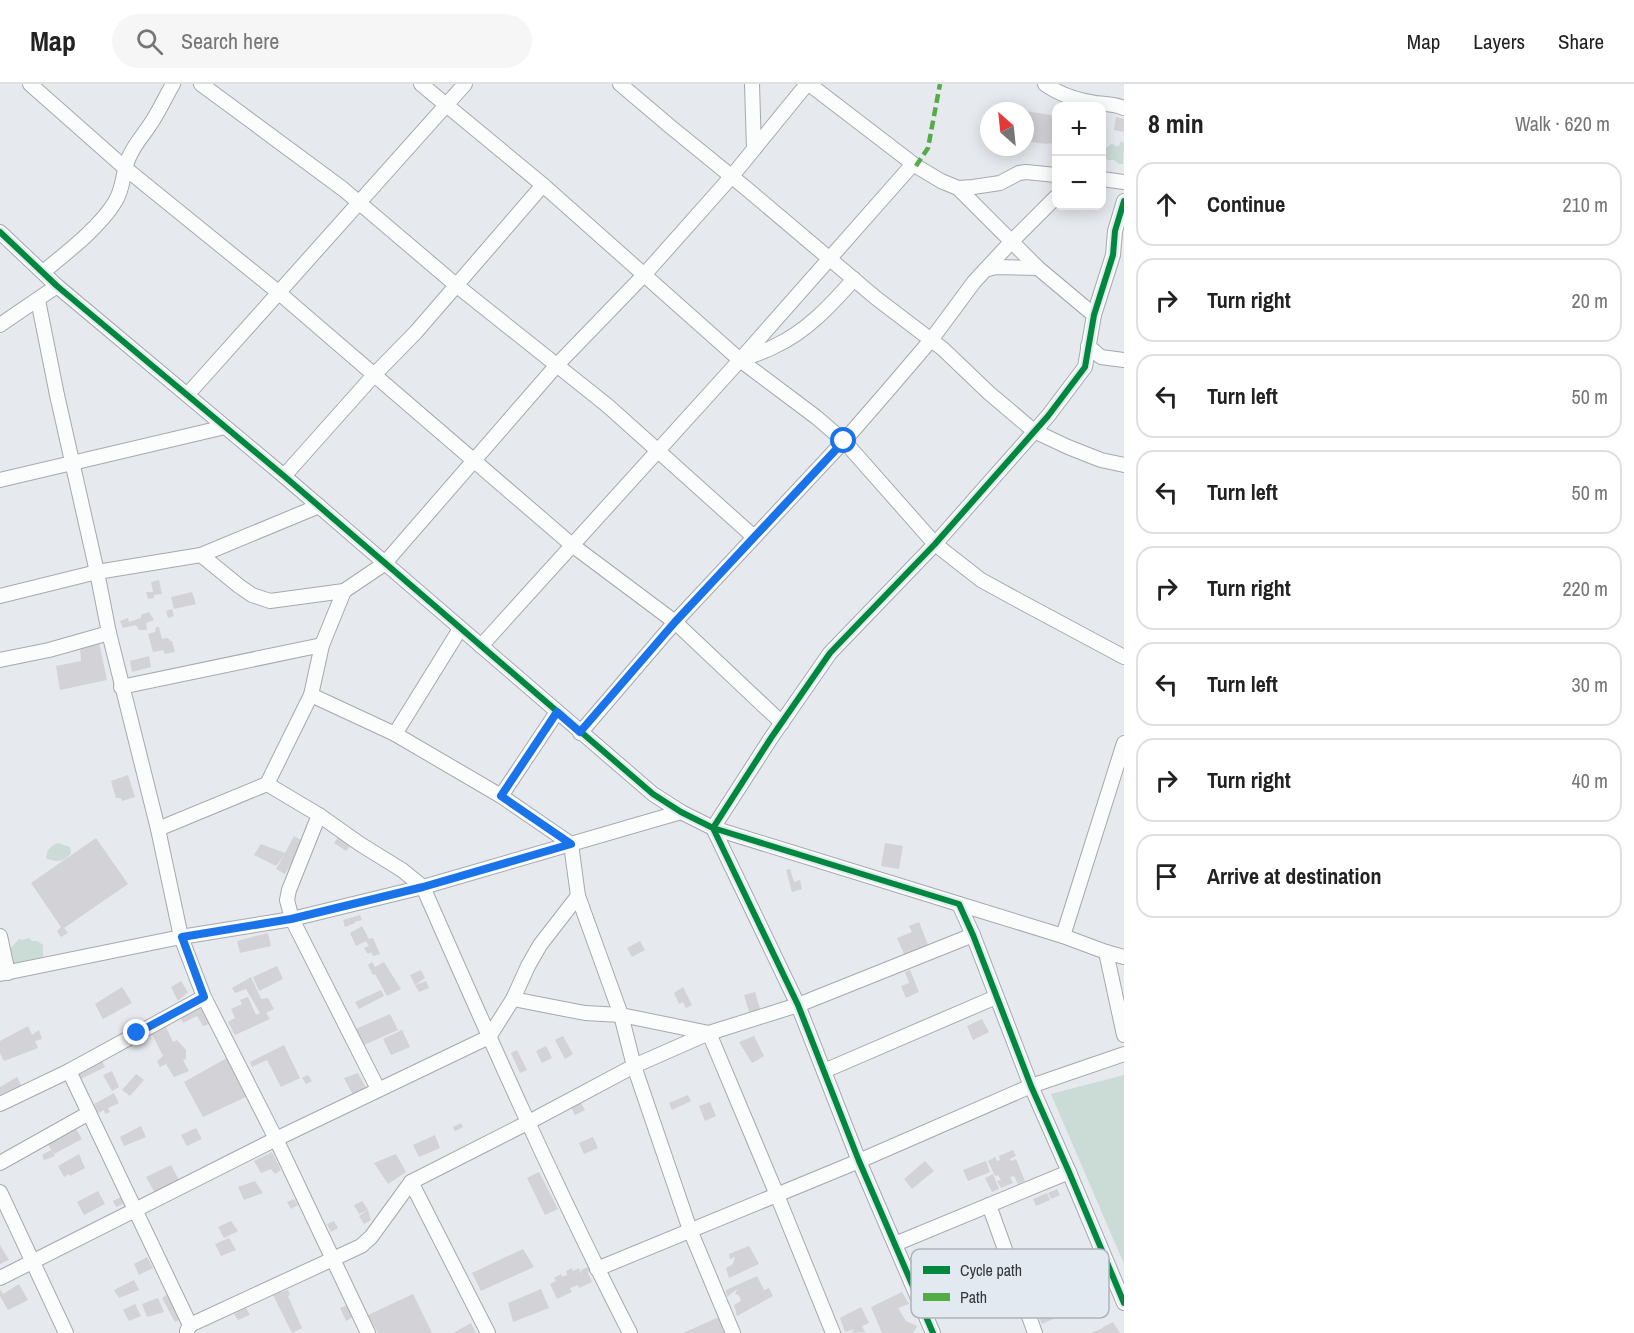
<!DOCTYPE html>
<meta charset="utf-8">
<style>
body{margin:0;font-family:"Archivo Narrow",sans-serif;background:#f6f6f6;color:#222}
.controls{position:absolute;right:18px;top:18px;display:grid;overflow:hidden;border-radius:12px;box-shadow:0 3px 15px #0003}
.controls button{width:54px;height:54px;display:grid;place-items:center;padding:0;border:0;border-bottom:2px solid #e0e0e0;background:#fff;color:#222;font:30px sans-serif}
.compass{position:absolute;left:980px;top:18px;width:54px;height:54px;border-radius:50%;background:#fff;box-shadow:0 3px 15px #0003;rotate:333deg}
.stop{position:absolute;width:18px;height:18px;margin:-14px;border:4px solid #1a73e8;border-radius:50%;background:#fff}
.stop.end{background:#1a73e8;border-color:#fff;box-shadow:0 2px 6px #0008}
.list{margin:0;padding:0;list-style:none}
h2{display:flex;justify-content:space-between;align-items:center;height:78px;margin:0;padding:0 24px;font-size:26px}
h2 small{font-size:20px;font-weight:400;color:#767676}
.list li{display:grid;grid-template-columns:39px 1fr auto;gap:18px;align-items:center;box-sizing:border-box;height:84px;margin:0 12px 12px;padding:0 12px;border:2px solid #e0e0e0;border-radius:18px}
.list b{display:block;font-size:22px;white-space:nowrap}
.list em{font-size:20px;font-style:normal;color:#767676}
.icon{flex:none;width:33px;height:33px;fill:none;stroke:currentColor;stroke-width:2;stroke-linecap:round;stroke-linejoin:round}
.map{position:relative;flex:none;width:1124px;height:1249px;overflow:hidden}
header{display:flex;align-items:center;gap:36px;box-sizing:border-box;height:84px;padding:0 30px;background:#fff;border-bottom:2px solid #e0e0e0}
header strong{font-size:28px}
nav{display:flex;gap:33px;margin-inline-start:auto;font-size:21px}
.search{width:420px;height:54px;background:#f6f6f6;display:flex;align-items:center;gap:15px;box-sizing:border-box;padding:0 21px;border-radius:33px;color:#767676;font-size:22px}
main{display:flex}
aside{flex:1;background:#fff}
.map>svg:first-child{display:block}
</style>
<header>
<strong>Map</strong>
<div class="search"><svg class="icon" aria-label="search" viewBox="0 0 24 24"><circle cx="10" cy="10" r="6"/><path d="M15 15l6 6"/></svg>Search here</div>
<nav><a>Map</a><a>Layers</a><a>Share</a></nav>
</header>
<main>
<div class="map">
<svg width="1124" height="1249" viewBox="0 0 1124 1249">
<rect width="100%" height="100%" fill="#e6e9ee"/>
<g fill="#cbdbd6">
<path d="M1121,57l3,2 -1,21h-4l-5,-4h-6l-5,-5 2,-6 6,-5h2l2,2h4z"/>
<path d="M58,759l12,4 1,6c-7,9 -15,10 -25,5 1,-8 4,-12 12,-15z"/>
<path d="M29,854l3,3h5l6,4v13l-3,2 -25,4 -2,-1 -4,-13 10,-11 3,1z"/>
<path d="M1124,991v189l-73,-170z"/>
</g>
<g fill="#d3d2d6">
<path d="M1025,27l26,4 1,3 4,1v21l-4,3 -6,1 -21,-3z"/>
<path d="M1116,33l8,2v13l-10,-2z"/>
<path d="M159,496l3,14 -8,1v3l-6,1 -2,-7h7l-2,-10z"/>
<path d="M192,508l4,12 -22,5 -3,-12z"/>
<path d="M172,525l2,7 -6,2 -2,-7z"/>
<path d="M149,528l5,8 -8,3 1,7h-8l-3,-5 -13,3 -3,-7 8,-3 1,4 12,-4v-3z"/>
<path d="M156,543h3l3,12 6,-1 2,3h2l3,11 -10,2 -2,-4 -10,2 -5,-18 7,-2z"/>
<path d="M99,558l8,38 -47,10 -4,-24 25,-5 -1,-14z"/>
<path d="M149,572l2,11 -19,5 -2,-11z"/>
<path d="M128,691l7,22 -13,4 -1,-3h-5l-5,-17z"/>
<path d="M294,752l10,6 -19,32 -9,-5 9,-15 -9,12 -22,-11 7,-11 24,9z"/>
<path d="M339,752l13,8 -6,7 -12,-8z"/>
<path d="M96,754l32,46 -64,44 4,5 -7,4 -4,-6 4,-4 -30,-44z"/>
<path d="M885,759l18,3 -4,23 -18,-3z"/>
<path d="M790,785l4,13 6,-2 2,9 -10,3 -6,-22z"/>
<path d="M360,831l2,5 -8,2 1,1 -10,4 -2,-7z"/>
<path d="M919,838l9,23 -24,9 -7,-16 15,-6 -3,-6z"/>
<path d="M362,842l7,13 4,-1 7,16 -7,2 -2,-4 -3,2 -4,-6 5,-2 -3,-5 -10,5 -6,-13z"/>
<path d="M268,849l3,13 -31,7 -3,-12z"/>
<path d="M640,857l5,9 -13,7 -5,-9z"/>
<path d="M372,878l3,5 9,-5 17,27 -14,7 -12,-22 -2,1 -5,-10z"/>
<path d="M277,882l6,13 -24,12 -6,-14z"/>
<path d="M421,886l4,8 -10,7 -5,-10z"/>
<path d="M910,886l9,22 -13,6 -5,-12 8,-3 -4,-11z"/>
<path d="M251,893l10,22 7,-1 6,11 -8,4 4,6 -35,16 -7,-13 7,-4 -4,-9 11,-5 -2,-4 8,-3 8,18 4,-2 -14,-24 -11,4 -3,-5z"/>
<path d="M181,897l7,11 -10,9 -7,-14z"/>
<path d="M426,897l3,7 -10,4 -4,-7z"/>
<path d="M122,903l10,16 -29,16 -8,-15z"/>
<path d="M683,903l9,18 -6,3 -3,-6 -4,2 -5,-11z"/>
<path d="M381,906l3,6 -25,13 -4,-7z"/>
<path d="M755,908l6,20 -11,3 -6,-20z"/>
<path d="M197,922l6,1 7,17 -7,2 -6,-10 -14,7 -3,-7z"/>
<path d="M390,930l8,16 -34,15 -8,-16z"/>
<path d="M982,935l7,13 -16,8 -6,-14z"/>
<path d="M165,941l8,17 4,-2 9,10v9l-3,1 6,11 -15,6 -8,-13 -6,3 -3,-6 6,-5 -12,-24z"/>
<path d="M28,942l4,9 7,-5 3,9 -7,2 3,7 -34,13 -4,-8v-12z"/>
<path d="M402,946l8,17 -19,8 -8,-16z"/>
<path d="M563,952l10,18 -8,5 -10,-19z"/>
<path d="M754,952l10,20 -12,7 -13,-21z"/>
<path d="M284,961l16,33 -19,9 -14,-27 -15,7 -2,-5z"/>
<path d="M546,962l6,12 -10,5 -6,-12z"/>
<path d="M517,966l10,20 -7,3 -9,-20z"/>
<path d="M227,974l19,39 -43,20 -19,-35z"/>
<path d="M101,975l4,8 -24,12 -4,-8z"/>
<path d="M112,987l7,16 -7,4 -9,-16z"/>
<path d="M358,989l8,15 -13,7 -9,-17z"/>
<path d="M136,990l8,6 -14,16 -8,-6z"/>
<path d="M308,991l4,6 -6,3 -4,-6z"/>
<path d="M17,993l6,12 -23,11v-13z"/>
<path d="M114,1009l5,10 -11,5 2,4 -5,2 -1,-4 -6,3 -4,-9z"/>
<path d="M688,1011l3,6 -19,9 -3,-7z"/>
<path d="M578,1014l7,12 -10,5 -6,-12z"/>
<path d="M710,1018l6,14 -11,5 -6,-15z"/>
<path d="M461,1039l2,4 -8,4 -2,-4z"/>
<path d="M141,1042l5,11 -22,9 -4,-9z"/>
<path d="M75,1043l7,12 -28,15 -7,-11z"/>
<path d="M196,1044l6,11 -15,7 -6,-11z"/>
<path d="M435,1051l5,13 -21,9 -6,-12z"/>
<path d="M593,1053l5,11 -14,6 -5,-11z"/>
<path d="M51,1066l4,6 -11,4 -2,-5z"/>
<path d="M1013,1066l3,6 -6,3 2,2 4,-2 9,22 -7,3 -4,-8 -4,1 3,6 -12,5 -4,-7 4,-1 -3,-5 -3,1 -7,-15 7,-4 2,4 3,-1 -1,-4z"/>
<path d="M272,1068l9,18 -6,4 -4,-5 -10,4 -7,-12z"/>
<path d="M79,1070l6,14 -15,8 -1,-2 -5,3 -6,-11z"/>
<path d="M396,1070l10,18 -18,12 -14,-21z"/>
<path d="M925,1077l9,10 -22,18 -8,-10z"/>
<path d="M986,1077l4,11 -22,9 -5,-11z"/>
<path d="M171,1081l8,15 -24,13 -9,-16z"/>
<path d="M539,1088l19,37 -13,6 -18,-37z"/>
<path d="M993,1090l6,15 -7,3 -7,-14z"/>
<path d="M255,1097l8,12 -19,7 -6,-13z"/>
<path d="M1057,1105l3,6 -9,4 -3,-6z"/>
<path d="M98,1107l7,13 -21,11 -7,-13z"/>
<path d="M1047,1109l3,7 -14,6 -3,-7z"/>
<path d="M121,1113l4,6 -9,4 -3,-6z"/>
<path d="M294,1115l4,6 -7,4 -4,-7z"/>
<path d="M362,1117l6,9 -9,4 -5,-9z"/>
<path d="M368,1126l3,10 -7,4 -5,-8z"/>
<path d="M231,1137l7,10 -14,7 -6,-11z"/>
<path d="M334,1137l4,7 -7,4 -4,-8z"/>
<path d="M229,1154l7,12 -15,6 -6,-12z"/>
<path d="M0,1161l9,15 -9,4z"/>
<path d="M749,1162l10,18 -30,14 -3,-10 7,-4 2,-7 -5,2 -1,-5z"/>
<path d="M523,1165l11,18 -53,24 -9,-18z"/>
<path d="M147,1173l6,11 -14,7 -5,-11z"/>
<path d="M588,1183l2,4 -2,2 4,9 -13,6 -1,-3 -8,3 2,4 -15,7 -7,-15 6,-3 -2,-3 7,-4 1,3 5,-2 -1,-4 6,-3 1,3 6,-3 3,7 -1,-5z"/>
<path d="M757,1192l7,14 5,-2 4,8 -36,20 -3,-11 7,-4 -2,-6 -4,-1 2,-5 -10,8 -1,-7z"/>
<path d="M134,1196l5,10 -20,8 -5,-8z"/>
<path d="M19,1200l9,16 -20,10 -8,-14v-7l3,5z"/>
<path d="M541,1205l8,19 -36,14 -5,-19z"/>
<path d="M288,1206l2,5 -2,1 14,32 -10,5 -19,-38z"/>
<path d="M902,1208l7,12 -11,4 8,13 11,5 -4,7h-31l-11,-26z"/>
<path d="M1060,1209l9,19 -27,12 -4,-10 3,-1 1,3 13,-5 -6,-13z"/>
<path d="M168,1210l13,25 -6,3 -13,-24z"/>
<path d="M413,1210l19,39h-54l-10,-18z"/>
<path d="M158,1214l6,14 -17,5 -5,-13z"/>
<path d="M135,1220l6,12 -12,5 -6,-11z"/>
<path d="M347,1221l6,12 -7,4 -6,-13z"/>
<path d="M861,1223l8,16 -7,3 3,6 -14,1 4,-4 -10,3 -5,-14z"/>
<path d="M246,1224l4,7 -12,5 -4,-6z"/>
<path d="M719,1233l7,16h-43z"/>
<path d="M1113,1238l7,11h-29l12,-5v-1z"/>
<path d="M471,1239l5,10h-23z"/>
</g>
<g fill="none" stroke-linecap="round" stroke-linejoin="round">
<defs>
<g id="street">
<path d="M30,0l95,84 153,124 294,253 103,77 107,101"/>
<path d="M201,0l142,105 113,96 152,121 146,131"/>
<path d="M421,0l122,101 197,175 76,57 28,24 91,103 46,36 44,24 99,53"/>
<path d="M620,0l52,44 75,61 129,109 67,51 46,44 45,38 34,16 33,13 23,5"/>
<path d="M809,0l107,82 25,15 17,7 15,-1 27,-4 19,-10 7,-1 30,3"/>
<path d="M1045,0c15,11 32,16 50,19 10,1 20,1 29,5"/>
<path d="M754,65l53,-65"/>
<path d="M1102,95l22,3"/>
<path d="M958,104l80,80"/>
<path d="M0,148l57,54 227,190 369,318 28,18 32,16 246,76 14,31 58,151 38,86 55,131"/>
<path d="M985,186l27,-29 44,-44"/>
<path d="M43,188c22,-18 57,-45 72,-70 10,-16 7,-32 15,-47 6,-13 16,-23 23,-35 7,-11 13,-24 20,-36"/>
<path d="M38,216l19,95 40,177 12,61 49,196 23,108 23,60 72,142 92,194"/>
<path d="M0,241l57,-39"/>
<path d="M1088,262l13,11 23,3"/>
<path d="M741,275l172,-195"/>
<path d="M188,310l277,-310"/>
<path d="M284,392l90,-101 42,-43 127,-147"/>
<path d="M0,396l225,-53"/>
<path d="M201,471l38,31 13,9 18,6 74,-10"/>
<path d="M0,512l97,-24 104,-17 118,-49"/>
<path d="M481,562l259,-286c11,-4 24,-8 35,-14 31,-14 56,-41 79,-67"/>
<path d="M0,576l49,-10 60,-17"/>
<path d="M121,603l201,-42"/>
<path d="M580,649l95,-111 169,-181 46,-53 41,-48 43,-58 11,-12 10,-3 43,1 56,47"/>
<path d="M395,650l65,-105"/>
<path d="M267,700l52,31 41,29 42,26 21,17c66,150 132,300 207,446"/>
<path d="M501,712l56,-84"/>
<path d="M319,731l-30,75 -2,10 5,19 86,170"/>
<path d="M158,745l109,-45 44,-89 11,-50 22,-54 40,-27 172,-198 88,-91 88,-99 22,-27 -2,-65"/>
<path d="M578,812l43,119 13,51 56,164 43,103"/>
<path d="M959,820l104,32 43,16 18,5"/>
<path d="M0,852l8,37"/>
<path d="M1063,852l61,-193"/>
<path d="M1106,868l18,83"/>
<path d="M0,890l181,-37 111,-18 131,-32 258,-75"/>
<path d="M513,915l72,14 36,2 88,18"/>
<path d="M709,949l68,162 56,138"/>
<path d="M69,987l121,254 -3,6"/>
<path d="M824,987l172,-74"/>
<path d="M0,1020l69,-33 135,-74"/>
<path d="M0,1079l89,-50"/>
<path d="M411,1098l77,151"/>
<path d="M0,1108l66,141"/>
<path d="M989,1121l46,128"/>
<path d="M895,1160l174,-72"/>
<path d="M597,1185l262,-108 172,-75 93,-32"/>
<path d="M0,1194l276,-139 213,-102 24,-38 15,-33 12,-21 38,-49 -7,-52 -70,-48 -106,-62 -84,-39"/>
<path d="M190,1241l171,-79 10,-9 40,-55 118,-60 105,-56 75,-33 89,-28 175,-70"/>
<path d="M933,1249l-74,-172 -61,-156 -85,-177 58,-90 59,-85 105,-109 113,-128 37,-49 9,-52 19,-60 2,-24 9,-30"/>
</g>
</defs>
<use href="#street" stroke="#a6a9ac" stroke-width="16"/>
<use href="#street" stroke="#fbfcfc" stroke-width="14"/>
<path stroke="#54ac46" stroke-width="4.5" stroke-dasharray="9 4.5" stroke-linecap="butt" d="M916,82l12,-18 12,-64"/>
<defs>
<g id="cycleway">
<path d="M0,148l57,54 227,190 369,318 28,18 32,16 246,76 14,31 58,151 38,86 55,131"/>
<path d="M933,1249l-74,-172 -61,-156 -85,-177 58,-90 59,-85 105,-109 113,-128 37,-49 9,-52 19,-60 2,-24 9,-30"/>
</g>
</defs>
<use href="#cycleway" stroke="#e2e9f1" stroke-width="10"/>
<use href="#cycleway" stroke="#00873e" stroke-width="6"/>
</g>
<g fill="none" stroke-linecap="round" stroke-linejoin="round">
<path stroke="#1a73e8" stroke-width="8" d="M137,949l67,-36 -22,-60 109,-18 132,-32 148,-43 -70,-48 56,-84 23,20 95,-110 169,-181"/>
</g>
<rect x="911" y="1165" width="198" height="69" rx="9" fill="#e2e9f1" stroke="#aeb3ba" stroke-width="1.5"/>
<rect x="923" y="1182" width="27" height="8" fill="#00873e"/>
<rect x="923" y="1209" width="27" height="8" fill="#54ac46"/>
<g font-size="16" fill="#343639">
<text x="960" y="1192">Cycle path</text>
<text x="960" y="1219">Path</text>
</g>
</svg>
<div class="controls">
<button>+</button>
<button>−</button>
</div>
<svg class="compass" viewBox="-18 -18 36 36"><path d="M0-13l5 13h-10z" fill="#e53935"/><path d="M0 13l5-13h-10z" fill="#767676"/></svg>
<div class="stop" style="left:844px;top:357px"></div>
<div class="stop end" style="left:137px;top:949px"></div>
</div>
<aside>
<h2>8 min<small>Walk · 620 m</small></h2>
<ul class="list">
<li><svg class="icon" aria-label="ahead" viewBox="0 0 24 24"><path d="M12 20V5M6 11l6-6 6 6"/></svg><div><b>Continue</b></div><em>210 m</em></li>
<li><svg class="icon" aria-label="right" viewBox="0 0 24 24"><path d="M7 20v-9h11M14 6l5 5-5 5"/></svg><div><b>Turn right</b></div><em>20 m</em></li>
<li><svg class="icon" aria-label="left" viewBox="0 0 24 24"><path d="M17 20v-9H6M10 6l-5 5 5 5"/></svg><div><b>Turn left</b></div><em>50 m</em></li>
<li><svg class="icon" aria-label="left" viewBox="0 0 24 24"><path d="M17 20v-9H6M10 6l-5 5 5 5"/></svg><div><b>Turn left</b></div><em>50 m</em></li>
<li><svg class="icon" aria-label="right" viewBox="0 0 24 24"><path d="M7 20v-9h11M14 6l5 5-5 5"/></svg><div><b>Turn right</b></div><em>220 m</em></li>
<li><svg class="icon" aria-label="left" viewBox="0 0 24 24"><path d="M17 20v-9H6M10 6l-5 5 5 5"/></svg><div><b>Turn left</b></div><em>30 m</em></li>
<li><svg class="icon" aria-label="right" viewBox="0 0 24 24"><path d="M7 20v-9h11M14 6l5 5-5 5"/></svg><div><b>Turn right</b></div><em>40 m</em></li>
<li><svg class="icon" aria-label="arrive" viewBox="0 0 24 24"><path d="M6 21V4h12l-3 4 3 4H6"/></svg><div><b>Arrive at destination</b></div></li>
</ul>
</aside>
</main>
